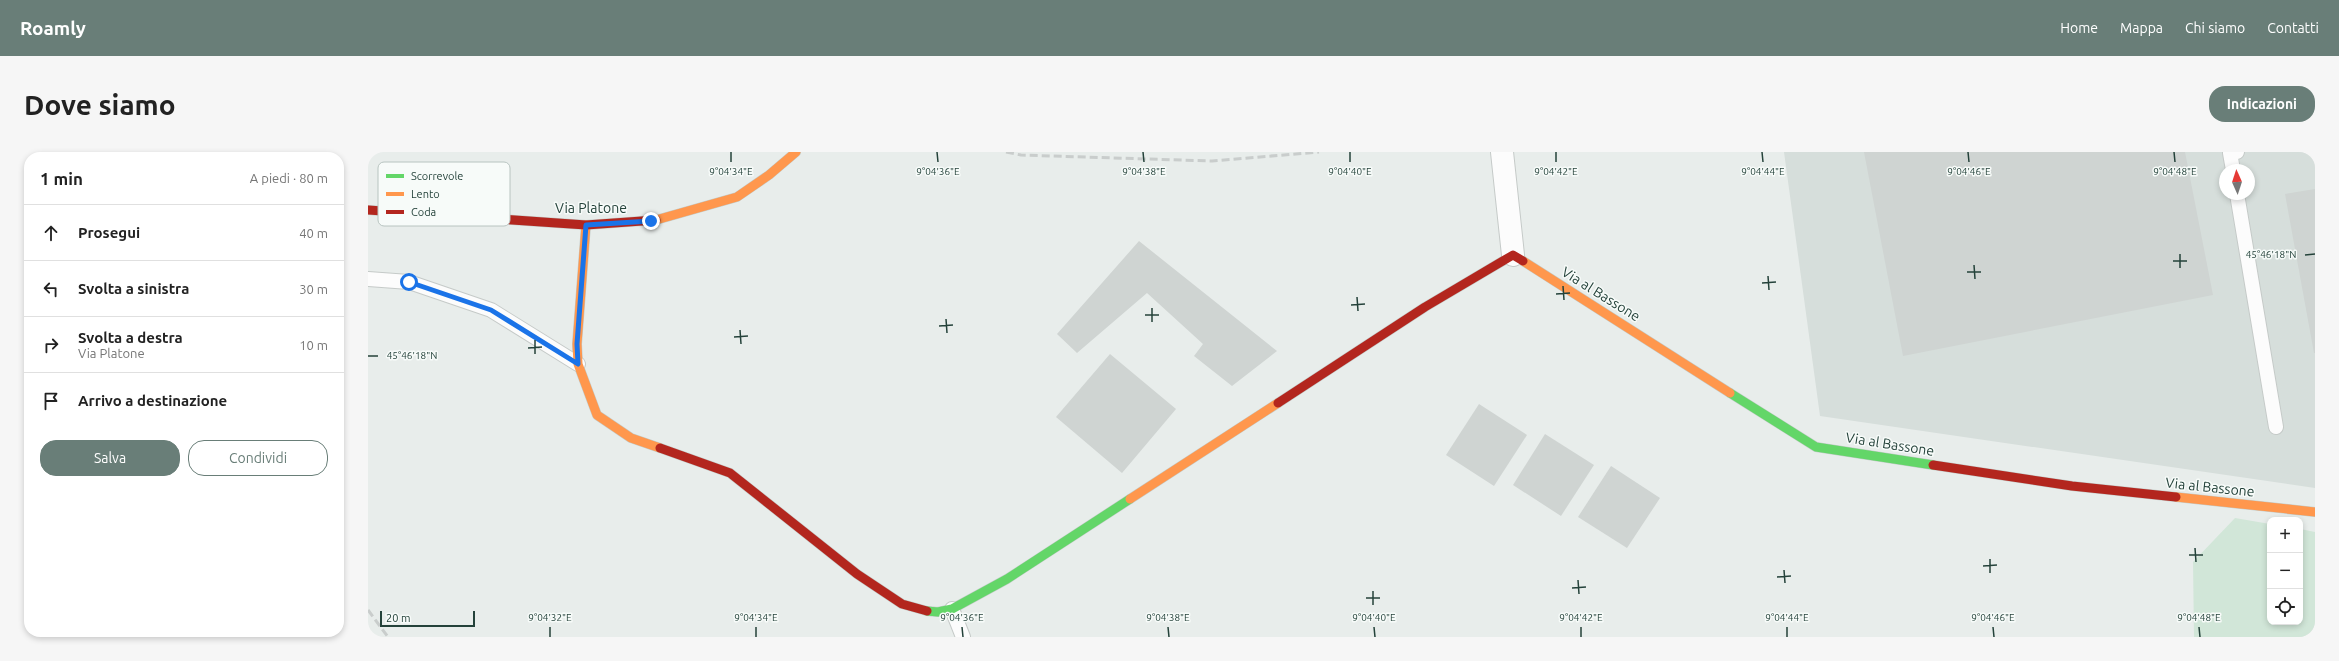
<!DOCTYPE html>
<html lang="it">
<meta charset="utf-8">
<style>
body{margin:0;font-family:Ubuntu,sans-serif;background:#f6f6f6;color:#222}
.controls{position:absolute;right:12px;bottom:12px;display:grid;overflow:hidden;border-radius:8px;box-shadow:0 2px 6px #0003}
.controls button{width:36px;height:36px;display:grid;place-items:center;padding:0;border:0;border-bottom:1px solid #e0e0e0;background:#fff;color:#222;font:20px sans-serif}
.compass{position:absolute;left:1851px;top:12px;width:36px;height:36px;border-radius:50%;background:#fff;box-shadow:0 2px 6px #0003;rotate:357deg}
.scale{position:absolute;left:12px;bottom:10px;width:95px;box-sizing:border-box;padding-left:4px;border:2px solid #24423a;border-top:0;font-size:11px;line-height:14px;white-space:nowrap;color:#24423a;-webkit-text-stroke:3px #f7fbf9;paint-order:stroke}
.stop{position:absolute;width:12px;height:12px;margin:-9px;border:3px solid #1a73e8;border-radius:50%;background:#fff}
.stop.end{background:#1a73e8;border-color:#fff;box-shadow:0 1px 4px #0008}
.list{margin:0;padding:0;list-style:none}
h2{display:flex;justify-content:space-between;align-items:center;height:52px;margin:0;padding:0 16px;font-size:17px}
h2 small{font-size:13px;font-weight:400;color:#767676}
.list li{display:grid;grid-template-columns:26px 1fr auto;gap:12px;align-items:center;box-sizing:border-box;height:56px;padding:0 16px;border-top:1px solid #e0e0e0}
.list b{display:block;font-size:15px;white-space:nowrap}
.list p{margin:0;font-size:13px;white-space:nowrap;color:#767676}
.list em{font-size:13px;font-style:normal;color:#767676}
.actions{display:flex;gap:8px;padding:12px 16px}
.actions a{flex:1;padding:9px 0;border:1px solid #697e78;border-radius:16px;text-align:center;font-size:14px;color:#697e78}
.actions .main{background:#697e78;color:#fff}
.icon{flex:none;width:22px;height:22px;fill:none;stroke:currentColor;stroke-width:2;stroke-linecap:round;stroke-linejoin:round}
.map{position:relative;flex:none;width:1947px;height:485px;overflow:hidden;border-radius:16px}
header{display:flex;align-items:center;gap:24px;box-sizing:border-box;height:56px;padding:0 20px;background:#697e78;color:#fff}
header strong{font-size:19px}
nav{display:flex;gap:22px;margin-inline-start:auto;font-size:14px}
.intro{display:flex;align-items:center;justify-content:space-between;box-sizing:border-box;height:96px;padding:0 24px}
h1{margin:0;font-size:28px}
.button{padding:10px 18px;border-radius:16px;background:#697e78;color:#fff;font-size:14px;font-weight:700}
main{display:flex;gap:24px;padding:0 24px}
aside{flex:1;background:#fff;border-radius:16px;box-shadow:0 2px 6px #0003}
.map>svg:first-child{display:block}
</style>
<header>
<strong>Roamly</strong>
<nav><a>Home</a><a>Mappa</a><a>Chi siamo</a><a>Contatti</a></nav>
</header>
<div class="intro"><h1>Dove siamo</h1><a class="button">Indicazioni</a></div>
<main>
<aside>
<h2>1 min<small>A piedi · 80 m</small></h2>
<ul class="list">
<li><svg class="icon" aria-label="ahead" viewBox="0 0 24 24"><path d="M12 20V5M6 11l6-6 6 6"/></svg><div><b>Prosegui</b></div><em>40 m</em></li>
<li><svg class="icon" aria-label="left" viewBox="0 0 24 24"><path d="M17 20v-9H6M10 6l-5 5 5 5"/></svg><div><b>Svolta a sinistra</b></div><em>30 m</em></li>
<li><svg class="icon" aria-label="right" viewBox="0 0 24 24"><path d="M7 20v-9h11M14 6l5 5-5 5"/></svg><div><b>Svolta a destra</b><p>Via Platone</p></div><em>10 m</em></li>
<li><svg class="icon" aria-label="arrive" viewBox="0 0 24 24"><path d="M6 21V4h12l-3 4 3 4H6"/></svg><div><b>Arrivo a destinazione</b></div></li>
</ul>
<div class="actions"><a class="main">Salva</a><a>Condividi</a></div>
</aside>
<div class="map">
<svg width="1947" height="485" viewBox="0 0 1947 485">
<rect width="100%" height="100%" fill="#e8edeb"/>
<path fill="#d6dedb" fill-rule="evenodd" d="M1416,0h531v336l-495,-72zM1857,18h24v24h-24z"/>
<path fill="#d1e6d8" d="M1867,366l35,6v98h30v-93l15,3v105h-121l-1,-75z"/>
<g fill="#cfd4d2">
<path d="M1496,0h321l28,143 -310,61z"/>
<path d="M1947,37v164h-1l-29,-159z"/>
<path d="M771,89l138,110 -45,35 -38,-30 9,-12 -56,-51 -70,60 -20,-19z"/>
<path d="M742,202l66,55 -54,64 -66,-56z"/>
<path d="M1111,252l48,31 -33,51 -48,-31z"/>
<path d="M1177,282l49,31 -33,51 -48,-31z"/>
<path d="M1243,314l49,32 -33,50 -49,-31z"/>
</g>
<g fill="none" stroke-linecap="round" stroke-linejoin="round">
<defs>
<g id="lane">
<path d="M1865,18l-3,-17 7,-1"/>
<path d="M1869,42l39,233"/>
<path d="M0,127l41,3 82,28 87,54"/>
<path d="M584,457l11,28"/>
</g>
<path id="street" d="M1134,0l11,103"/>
<g id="fast">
<path d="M1362,241l86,54 117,18"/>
<path d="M559,459l11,1 14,-3 55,-30 123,-80"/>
</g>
<g id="slow">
<path d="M288,68l81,-23 32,-22 27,-23"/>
<path d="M218,73l-9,119 1,20 19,51 34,23 29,10"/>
<path d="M1155,109l207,132"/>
<path d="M1808,345l139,15"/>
<path d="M762,347l148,-96"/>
</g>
<g id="jam">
<path d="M0,58l218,15 70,-5"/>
<path d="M910,251l147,-96 88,-52 10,6"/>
<path d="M292,296l70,25 127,101 45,30 25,7"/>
<path d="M1565,313l139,21 104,11"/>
</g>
</defs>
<use href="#lane" stroke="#c5cac8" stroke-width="16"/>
<use href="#street" stroke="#c5cac8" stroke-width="24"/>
<use href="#fast" stroke="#c3cbc8" stroke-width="10"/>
<use href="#slow" stroke="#c3cbc8" stroke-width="10"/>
<use href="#jam" stroke="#c3cbc8" stroke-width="10"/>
<use href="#lane" stroke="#fcfcfc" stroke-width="14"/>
<use href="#street" stroke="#fcfcfc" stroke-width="22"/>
<use href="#fast" stroke="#63d668" stroke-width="9"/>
<use href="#slow" stroke="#ff974d" stroke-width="9"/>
<use href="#jam" stroke="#b3261e" stroke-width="9"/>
<g stroke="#c9cdcc" stroke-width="3" stroke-dasharray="8 4" stroke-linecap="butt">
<path d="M638,0l15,3 191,6 107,-9"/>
<path d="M0,458l20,27"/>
</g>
</g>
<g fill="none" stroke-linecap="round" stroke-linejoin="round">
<path stroke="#1a73e8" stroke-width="5" d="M41,130l82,28 87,54 -1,-20 9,-119 65,-4"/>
</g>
<path fill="none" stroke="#24423a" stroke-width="1.5" d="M363,0v10M569,0l1,10M775,0l1,10M982,0v10M1188,0v10M1394,0l1,10M1600,0l1,10M1806,0l1,10M1812,102v14M1937,103l10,-1M1805,109h14M1606,113l1,14M1599,120h14M1400,124l1,14M1394,131l14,-1M1195,134l1,14M1188,142l14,-1M989,145l1,14M983,153l14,-1M784,156v14M777,163h14M578,167l1,14M571,174l14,-1M372,178l1,14M366,185l14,-1M167,188v14M160,196l14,-1M0,204h10M1827,396l1,14M1821,403h14M1622,407v14M1615,414l14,-1M1416,418l1,13M1409,425l14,-1M1210,428l1,14M1204,436l14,-1M1005,439v14M998,446h14M182,475v10M388,475v10M594,475l1,10M800,475l1,10M1006,475l1,10M1213,475v10M1419,475v10M1625,475l1,10M1831,475l1,10"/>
<g text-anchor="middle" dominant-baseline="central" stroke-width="3" stroke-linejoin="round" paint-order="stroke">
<g font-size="14" fill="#24423a" stroke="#f7fbf9">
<text x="223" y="56">Via Platone</text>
<text transform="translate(1233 142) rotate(32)">Via al Bassone</text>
<text transform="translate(1522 292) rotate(9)">Via al Bassone</text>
<text transform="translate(1842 335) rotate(6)">Via al Bassone</text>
</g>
</g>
<rect x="10" y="10" width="132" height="64" rx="6" fill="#f7fbf9" stroke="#b8c4c0" stroke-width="1"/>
<rect x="18" y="22" width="18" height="4" fill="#63d668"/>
<rect x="18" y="40" width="18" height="4" fill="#ff974d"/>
<rect x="18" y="58" width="18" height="4" fill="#b3261e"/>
<g font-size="11" fill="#24423a">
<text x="43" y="28">Scorrevole</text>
<text x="43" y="46">Lento</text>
<text x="43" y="64">Coda</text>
</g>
<g font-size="10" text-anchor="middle" fill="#24423a" stroke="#f7fbf9" stroke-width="3" stroke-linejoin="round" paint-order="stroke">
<text x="363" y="23">9°04'34"E</text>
<text x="570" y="23">9°04'36"E</text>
<text x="776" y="23">9°04'38"E</text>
<text x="982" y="23">9°04'40"E</text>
<text x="1188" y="23">9°04'42"E</text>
<text x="1395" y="23">9°04'44"E</text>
<text x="1601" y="23">9°04'46"E</text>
<text x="1807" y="23">9°04'48"E</text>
<text x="1903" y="106">45°46'18"N</text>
<text x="44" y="207">45°46'18"N</text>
<text x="182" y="469">9°04'32"E</text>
<text x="388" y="469">9°04'34"E</text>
<text x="594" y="469">9°04'36"E</text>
<text x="800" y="469">9°04'38"E</text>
<text x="1006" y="469">9°04'40"E</text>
<text x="1213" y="469">9°04'42"E</text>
<text x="1419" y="469">9°04'44"E</text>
<text x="1625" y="469">9°04'46"E</text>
<text x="1831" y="469">9°04'48"E</text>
</g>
</svg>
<div class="controls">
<button>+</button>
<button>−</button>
<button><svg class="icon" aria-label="locate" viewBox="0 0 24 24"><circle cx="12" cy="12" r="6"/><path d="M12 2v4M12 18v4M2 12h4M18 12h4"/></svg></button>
</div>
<svg class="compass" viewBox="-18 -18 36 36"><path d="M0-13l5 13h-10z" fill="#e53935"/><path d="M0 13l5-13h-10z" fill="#767676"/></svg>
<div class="scale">20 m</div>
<div class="stop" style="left:41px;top:130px"></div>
<div class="stop end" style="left:283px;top:69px"></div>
</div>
</main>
